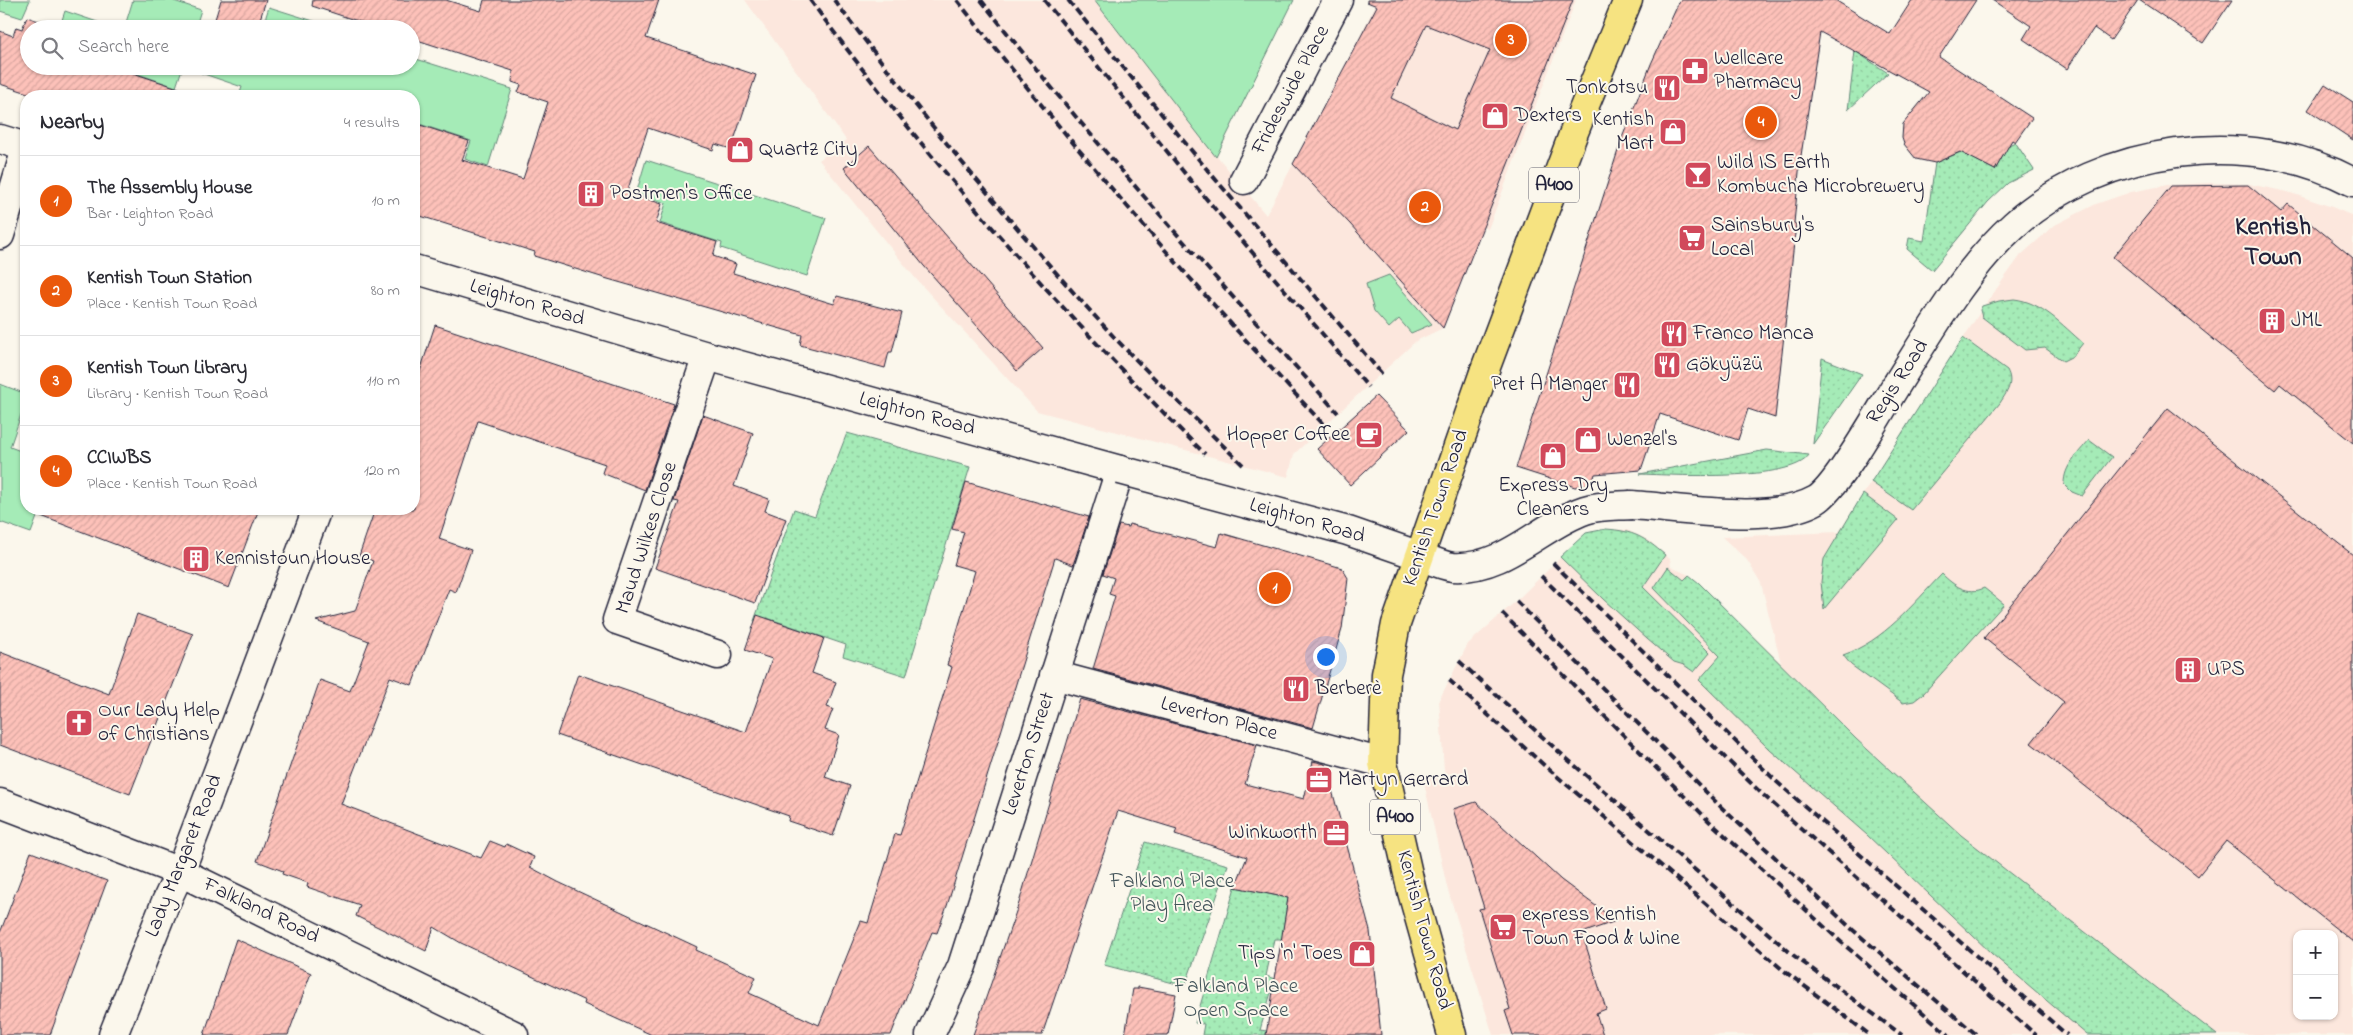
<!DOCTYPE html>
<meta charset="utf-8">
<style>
body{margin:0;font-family:"Indie Flower",sans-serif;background:#f7f7f7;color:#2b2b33}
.controls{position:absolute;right:15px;bottom:15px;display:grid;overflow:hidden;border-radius:10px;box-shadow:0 1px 4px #0004}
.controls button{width:45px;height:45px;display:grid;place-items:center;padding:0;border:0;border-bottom:1px solid #e1e1e2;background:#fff;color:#2b2b33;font:25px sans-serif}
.you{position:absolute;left:1325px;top:656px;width:18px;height:18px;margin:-12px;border:4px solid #fff;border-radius:50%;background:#1a73e8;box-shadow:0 0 0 8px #1a73e833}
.badge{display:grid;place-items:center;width:32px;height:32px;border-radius:50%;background:#ea580c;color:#fff;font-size:16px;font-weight:700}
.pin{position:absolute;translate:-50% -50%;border:2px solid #fff;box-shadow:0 1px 5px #0006}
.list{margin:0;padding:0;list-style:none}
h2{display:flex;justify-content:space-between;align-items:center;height:65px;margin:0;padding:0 20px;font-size:21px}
h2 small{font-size:16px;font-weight:400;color:#7c7c81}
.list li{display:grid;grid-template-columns:32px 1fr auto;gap:15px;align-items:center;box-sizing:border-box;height:90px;padding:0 20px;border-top:1px solid #e1e1e2}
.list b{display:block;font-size:19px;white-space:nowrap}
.list p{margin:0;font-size:16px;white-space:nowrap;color:#7c7c81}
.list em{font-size:16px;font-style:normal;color:#7c7c81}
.icon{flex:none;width:28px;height:28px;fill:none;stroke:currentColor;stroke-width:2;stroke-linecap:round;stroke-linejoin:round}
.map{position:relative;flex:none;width:2353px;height:1035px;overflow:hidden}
.search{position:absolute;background:#fff;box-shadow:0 1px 4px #0004;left:20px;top:20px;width:400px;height:55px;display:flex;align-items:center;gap:12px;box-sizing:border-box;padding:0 18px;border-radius:28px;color:#7c7c81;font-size:19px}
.panel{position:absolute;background:#fff;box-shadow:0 1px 4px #0004;left:20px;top:90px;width:400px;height:425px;border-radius:20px}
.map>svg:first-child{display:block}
</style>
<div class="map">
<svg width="2353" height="1035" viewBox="0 0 2353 1035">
<defs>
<pattern id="grass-dots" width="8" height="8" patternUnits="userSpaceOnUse" patternTransform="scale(1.25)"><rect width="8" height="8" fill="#a5ebb7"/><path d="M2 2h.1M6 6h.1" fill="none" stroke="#8ec99e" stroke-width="1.8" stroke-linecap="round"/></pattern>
<pattern id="building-hatch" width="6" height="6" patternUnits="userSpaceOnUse" patternTransform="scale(1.25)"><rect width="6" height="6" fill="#fdc1b9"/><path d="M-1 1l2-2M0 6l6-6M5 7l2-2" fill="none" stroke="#d9a6a0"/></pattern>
</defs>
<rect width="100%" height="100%" fill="#fbf7ec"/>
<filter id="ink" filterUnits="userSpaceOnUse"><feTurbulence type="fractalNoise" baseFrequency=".02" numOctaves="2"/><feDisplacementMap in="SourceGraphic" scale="10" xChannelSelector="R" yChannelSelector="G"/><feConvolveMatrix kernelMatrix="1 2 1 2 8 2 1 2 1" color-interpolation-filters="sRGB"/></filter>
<g filter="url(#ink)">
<g fill="#fce7dd" fill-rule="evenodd">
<path d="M745,0h549l-77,156 49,59 76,-142 36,-73h198l-88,229 -5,-2 -40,101 -27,13 -122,113 -6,23 -251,-66 -121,-132 -97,-119 27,-20z"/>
<path d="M2209,183l40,1 39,8 44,15 21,9v819h-860l-46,-148 -24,-109 23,-3 -2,-5 -5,-70 29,-56 48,-43 70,-68 20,-4 21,1 21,10 22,19 1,8 18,8 92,88 -20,-80 -14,-23 -25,-23 117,-5 145,-226 37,-51 34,-30 41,-21 35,-12 36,-7zM2297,934h37v82h-37z"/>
</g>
<g fill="url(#grass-dots)" stroke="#648679">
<path d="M1855,51l33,22 -40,37z"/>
<path d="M2015,142l19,28 -26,13 -20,19 -56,68 -25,-21 2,-11 15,3 11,-78 26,-11 34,18 14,-25z"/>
<path d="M2014,299c28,3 48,26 69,44l-10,13 -10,5 -18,-13 -20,2 -43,-33 -2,-7 2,-4 17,-5z"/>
<path d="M1963,338l44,32c7,13 0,22 -7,33l-89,107 -40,-28z"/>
<path d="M1822,358l40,16 -49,70z"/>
<path d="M847,433l123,34 -64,209 -63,-20 3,-11 -79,-27 -2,7 -11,-4 40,-112 21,7z"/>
<path d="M2089,440l23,17 -30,39 -10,-4 -8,-8c0,-19 14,-30 25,-44z"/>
<path d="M1767,450l42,5c-17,27 -138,20 -169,19z"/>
<path d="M1863,494l35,26 -74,89 -3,-27 3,-23z"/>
<path d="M1606,529c28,2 38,8 59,26l-22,32 67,66 -16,19 -10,-7 -10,-3 -27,-23 -44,-40 -43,-42 26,-24z"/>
<path d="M1668,567l16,13 5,-5 10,8 157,156 105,96 256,200h-130l-95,-81 -125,-119 -97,-85 -71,-70 21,-24 -66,-68z"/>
<path d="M1942,574c11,11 26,22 42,14l20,16 -81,90 -9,7 -11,2 -52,-38 -8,-10c41,-14 69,-50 99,-81z"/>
<path d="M1145,842l83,23 -43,121 -81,-21z"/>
<path d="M1235,887l53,11 -6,41h-8l-8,37 9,3 -15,51 7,1 -1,4h-64l2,-11 -9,-1z"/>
</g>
<g fill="#a5ebb7" stroke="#648679">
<path d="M0,0h30l-8,18 -22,-7z"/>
<path d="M133,0h38l30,10 -6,19h-71z"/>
<path d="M1094,0h200l-78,157z"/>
<path d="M269,7l70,22h-77z"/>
<path d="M65,11l53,18h-59z"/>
<path d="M411,52l3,1 -1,5 99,31 -24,78 -23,-8 6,-18 -52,-17 -5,15v-43h-175l3,-9 -41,-14 2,-7h208z"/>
<path d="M114,66h69l-7,21z"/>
<path d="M646,160l180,58 -19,58 -86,-28 1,-5 -62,-20 6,-20 -30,-9z"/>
<path d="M1389,275l43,49 -21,9 -12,-14 -10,9 -15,-17 -8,-27z"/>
<path d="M0,384l26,10v6l-16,47 16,6v56h14l-9,24 -31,-11z"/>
</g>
<g fill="url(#building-hatch)" stroke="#22223b" fill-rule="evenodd">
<path d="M221,0h45l-9,29h-45z"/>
<path d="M313,0h133l35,11 3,-11h175l-13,38 110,37 -25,74 -16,-5 -2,6 -65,-22 -21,64 35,12 -6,19 61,19 -4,14 23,8 -3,9 101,31 3,-8 65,17 -10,39h-3l-4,16 -85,-23 2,-10 -201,-58 -67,-21 1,-4 -121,-38v-91l55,18 -7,19 61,19 25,-77 -30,-10 3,-7 -9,-3 1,-11 -102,-33v-9h-29l-70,-23z"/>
<path d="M1367,0h206l-130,328 -93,-104 -57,-60 84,-158 -10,-4zM1426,25l64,25 -35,80 -64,-32z"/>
<path d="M1680,0h155l55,34 22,-34h64l-37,57 93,61 -17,24 -3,-2 -17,30 -35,-18 -25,11 -19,-4 -12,-15 -2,-6 1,-14 26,-32 -109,-60 -20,130 -6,61 2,1 -21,194 -27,-9 -10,31 -78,-26 -19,56 -46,4 -3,10 -17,3 -59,-19 106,-330 29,-74z"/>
<path d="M1992,0h146l-27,40 -17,-12 -27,41 -44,-30 8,-13z"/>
<path d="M2139,0h93l-29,43z"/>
<path d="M27,17l35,12h-33v37h83l72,24 -1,6h-146l-37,-12v-53l13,5 3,-9 6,2z"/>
<path d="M2325,84l28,18v38l-45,-30z"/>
<path d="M869,146l174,202 -26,23 -93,-105 -80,-98z"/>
<path d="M2248,185l33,27 7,-8 65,54v185l-73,-59 -5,6 -162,-133 58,-71z"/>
<path d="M435,325l239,79 -29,86 -43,-17 3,-9 -127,-43 -39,118 32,11 -15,42 -7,-3 -37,96 -22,-8 -49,127 140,54 9,-17 15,6 1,-3 28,13 -4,10 28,15 139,65 -1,3 60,27 -7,16 70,32 42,-104 7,2 27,-89 5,1 52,-168 -5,-2 28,-94 -21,-6 10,-33 -12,-3 14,-47 123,35 -16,48 -18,-7 -108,348 -10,27 -5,-1 -41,103h-239l-68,-31 1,-3 -124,-58 -27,-16 -8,24 -70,-35 4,-11 -53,-18 1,-4 -26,-9 1,-3 -26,-10 63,-181 30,11 19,-50 -53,-20 39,-10 18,-50 -14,-5 16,-47h39v-119z"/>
<path d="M1376,396l33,34 -59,55 -33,-36z"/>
<path d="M2168,408l185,147v387l-127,-101 -28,35 -167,-133 33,-41 -80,-64z"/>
<path d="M703,415l50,18 -19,53 35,13 -4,12 21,8 -31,84 -100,-35 24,-66 -5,-1z"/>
<path d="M29,509h230l-30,79 -201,-77z"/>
<path d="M1129,524l88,23 4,-14 121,35 6,10 -6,51 -29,99 -220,-59 22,-73 -6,-2 5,-16 -11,-4 16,-49 9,2z"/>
<path d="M137,614l56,20 -63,160 -130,-49v-93l109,42z"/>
<path d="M757,615l67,23 -12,35 24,9 -9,25 6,2 -8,21 14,5 -14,42 25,9 -17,50 -45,-15 1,-5 -232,-81 21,-61 168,58 26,-73 -27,-9z"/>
<path d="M1080,699l177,46 -12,39 59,15 9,-38 12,3 45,167 11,104h-115l22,-137 -53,-11 12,-30 -72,-23 2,-5 -59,-18 -76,224h-69l46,-132z"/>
<path d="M1476,802l85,78 55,41 -34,12 24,76 -10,4 7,22h-90l-8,-24 5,-2 -31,-100 5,-1 -31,-99z"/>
<path d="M31,852l76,29 -57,154h-50v-102z"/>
<path d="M236,939l75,34 -23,62h-84z"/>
<path d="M1138,987l38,7 -8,41h-43l8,-46h5z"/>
</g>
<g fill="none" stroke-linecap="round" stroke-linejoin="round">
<defs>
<g id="minor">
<path d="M1244,180l94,-180"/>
<path d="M0,235l26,-86"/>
<path d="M707,356l-90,264 101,35"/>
<path d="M1631,505c50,3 141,20 185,-5 21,-12 64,-89 79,-113 35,-55 71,-119 119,-162 88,-79 234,-99 339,-43"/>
<path d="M1054,675l329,88"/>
<path d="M0,803l180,69 334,163"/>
<path d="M113,1035l52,-131 15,-32 137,-363"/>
<path d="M930,1035l32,-69 158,-496"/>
</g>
<g id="tertiary">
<path d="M0,139l26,8"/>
<path d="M414,269l293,87 413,114"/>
</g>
<g id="primary">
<path d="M1484,372l90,-240 54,-132"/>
<path d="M1390,655l-4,19 -3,89 29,129 40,143"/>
</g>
</defs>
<use href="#minor" stroke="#22223b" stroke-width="31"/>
<use href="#tertiary" stroke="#22223b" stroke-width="31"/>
<use href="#primary" stroke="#22223b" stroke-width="31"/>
<use href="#minor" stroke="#fbf7ec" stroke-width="28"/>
<use href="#tertiary" stroke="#fbf7ec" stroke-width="28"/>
<use href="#primary" stroke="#f6e381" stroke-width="28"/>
<g stroke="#22223b" stroke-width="4" stroke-dasharray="8 4" stroke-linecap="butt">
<path d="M810,0c120,162 251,313 395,454"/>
<path d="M834,0c89,117 181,230 281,338 42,44 86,86 129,128"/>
<path d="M957,0c116,148 239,288 367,425"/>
<path d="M981,0c113,144 234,278 357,413"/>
<path d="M1044,0l147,181 177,206"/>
<path d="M1068,0l137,167 177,207"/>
<path d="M1553,563l224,219 290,253"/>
<path d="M1541,576l221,218 274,241"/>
<path d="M1516,601l205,206 132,123 124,105"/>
<path d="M1502,613l207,208 132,121 108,93"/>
<path d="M1459,661l99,90 235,204 109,80"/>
<path d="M1449,680l96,86 238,204 87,65"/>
</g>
<defs>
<path id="minor-bridge" d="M1420,556c10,4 23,10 33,11 52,3 88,-42 132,-57 15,-5 31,-4 46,-5"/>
<path id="tertiary-bridge" d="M1120,470l228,61 72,25"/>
<path id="primary-bridge" d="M1390,655l6,-31 88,-252"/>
</defs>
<use href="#minor-bridge" stroke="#22223b" stroke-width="31" stroke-linecap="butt"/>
<use href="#tertiary-bridge" stroke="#22223b" stroke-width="31" stroke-linecap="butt"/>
<use href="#primary-bridge" stroke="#22223b" stroke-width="31" stroke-linecap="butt"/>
<use href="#minor-bridge" stroke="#fbf7ec" stroke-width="28"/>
<use href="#tertiary-bridge" stroke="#fbf7ec" stroke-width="28"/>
<use href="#primary-bridge" stroke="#f6e381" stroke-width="28"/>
</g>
</g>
<defs>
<symbol id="pharmacy-square" viewBox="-11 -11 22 22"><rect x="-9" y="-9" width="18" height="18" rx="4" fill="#d1495b" stroke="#fbf7ec"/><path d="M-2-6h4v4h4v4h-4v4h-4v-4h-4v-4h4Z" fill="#fff"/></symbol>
<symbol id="restaurant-square" viewBox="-11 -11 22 22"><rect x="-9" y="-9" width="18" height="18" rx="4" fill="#d1495b" stroke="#fbf7ec"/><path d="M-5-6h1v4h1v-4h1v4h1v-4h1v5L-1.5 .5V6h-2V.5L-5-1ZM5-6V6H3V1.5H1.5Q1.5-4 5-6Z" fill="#fff"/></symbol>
<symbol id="shop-square" viewBox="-11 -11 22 22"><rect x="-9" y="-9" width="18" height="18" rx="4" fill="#d1495b" stroke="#fbf7ec"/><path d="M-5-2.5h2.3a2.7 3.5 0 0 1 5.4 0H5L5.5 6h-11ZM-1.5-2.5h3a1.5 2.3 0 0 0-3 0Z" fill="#fff"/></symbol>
<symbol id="bar-square" viewBox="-11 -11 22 22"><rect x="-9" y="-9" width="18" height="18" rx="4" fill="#d1495b" stroke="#fbf7ec"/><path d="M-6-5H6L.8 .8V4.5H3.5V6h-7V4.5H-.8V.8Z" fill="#fff"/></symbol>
<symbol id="building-square" viewBox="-11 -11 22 22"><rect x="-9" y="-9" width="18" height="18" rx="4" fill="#d1495b" stroke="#fbf7ec"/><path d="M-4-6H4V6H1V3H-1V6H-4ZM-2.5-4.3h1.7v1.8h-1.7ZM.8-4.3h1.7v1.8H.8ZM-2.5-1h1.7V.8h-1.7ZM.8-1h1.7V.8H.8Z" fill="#fff"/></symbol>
<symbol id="supermarket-square" viewBox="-11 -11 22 22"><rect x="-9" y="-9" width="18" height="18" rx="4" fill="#d1495b" stroke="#fbf7ec"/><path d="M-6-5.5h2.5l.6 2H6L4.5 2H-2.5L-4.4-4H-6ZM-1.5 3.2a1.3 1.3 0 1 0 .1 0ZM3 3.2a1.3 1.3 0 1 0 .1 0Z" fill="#fff"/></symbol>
<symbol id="cafe-square" viewBox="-11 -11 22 22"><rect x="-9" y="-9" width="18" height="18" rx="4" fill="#d1495b" stroke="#fbf7ec"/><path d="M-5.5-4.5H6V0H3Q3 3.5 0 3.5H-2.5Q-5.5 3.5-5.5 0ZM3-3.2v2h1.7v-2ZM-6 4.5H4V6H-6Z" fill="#fff"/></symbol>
<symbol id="church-square" viewBox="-11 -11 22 22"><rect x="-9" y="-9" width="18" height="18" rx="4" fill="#d1495b" stroke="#fbf7ec"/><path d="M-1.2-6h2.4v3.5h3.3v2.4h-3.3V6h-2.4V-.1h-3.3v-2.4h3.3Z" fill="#fff"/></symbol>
<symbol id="office-square" viewBox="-11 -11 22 22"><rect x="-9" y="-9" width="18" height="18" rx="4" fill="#d1495b" stroke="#fbf7ec"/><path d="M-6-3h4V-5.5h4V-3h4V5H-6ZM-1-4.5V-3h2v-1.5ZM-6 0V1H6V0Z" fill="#fff"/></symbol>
</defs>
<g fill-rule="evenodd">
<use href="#pharmacy-square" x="1679" y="55" width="32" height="32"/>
<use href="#restaurant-square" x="1651" y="72" width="32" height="32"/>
<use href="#shop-square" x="1479" y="100" width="32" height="32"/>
<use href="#shop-square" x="1657" y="116" width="32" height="32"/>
<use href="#shop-square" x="724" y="134" width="32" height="32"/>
<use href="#bar-square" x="1682" y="159" width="32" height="32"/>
<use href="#building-square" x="575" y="178" width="32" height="32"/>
<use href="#supermarket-square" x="1676" y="222" width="32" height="32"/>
<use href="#building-square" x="2256" y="305" width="32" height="32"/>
<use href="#restaurant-square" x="1658" y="318" width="32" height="32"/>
<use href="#restaurant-square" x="1651" y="349" width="32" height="32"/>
<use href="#restaurant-square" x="1611" y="369" width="32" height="32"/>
<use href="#cafe-square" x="1353" y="419" width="32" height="32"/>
<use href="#shop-square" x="1572" y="424" width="32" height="32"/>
<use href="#shop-square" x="1537" y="440" width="32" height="32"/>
<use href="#building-square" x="180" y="543" width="32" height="32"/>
<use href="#building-square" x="2172" y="654" width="32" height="32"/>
<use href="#restaurant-square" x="1280" y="673" width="32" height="32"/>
<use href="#church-square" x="63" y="707" width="32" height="32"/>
<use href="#office-square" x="1303" y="764" width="32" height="32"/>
<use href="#office-square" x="1320" y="817" width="32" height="32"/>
<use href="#supermarket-square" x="1487" y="911" width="32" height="32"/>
<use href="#shop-square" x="1346" y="938" width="32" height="32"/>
</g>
<g text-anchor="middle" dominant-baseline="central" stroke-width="4" stroke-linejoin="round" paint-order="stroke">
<g fill="#fbf7ec" stroke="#636270" stroke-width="1">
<rect x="1529" y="167.5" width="50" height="35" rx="4"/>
<rect x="1370" y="799.5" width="50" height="35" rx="4"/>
</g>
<g font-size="20" font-weight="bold" fill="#22223b">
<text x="1554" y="185">A400</text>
<text x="1395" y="817">A400</text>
</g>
<g font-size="21" fill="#22223b" stroke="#fbf7ec" text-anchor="start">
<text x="1714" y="59">Wellcare<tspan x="1714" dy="24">Pharmacy</tspan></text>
<text x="1648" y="88" text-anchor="end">Tonkotsu</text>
<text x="1514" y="116">Dexters</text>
<text x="1654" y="120" text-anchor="end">Kentish<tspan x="1654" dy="24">Mart</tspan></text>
<text x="759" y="150">Quartz City</text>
<text x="1717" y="163">Wild IS Earth<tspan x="1717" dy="24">Kombucha Microbrewery</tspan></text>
<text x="610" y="194">Postmen's Office</text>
<text x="1711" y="226">Sainsbury's<tspan x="1711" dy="24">Local</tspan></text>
<text x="2291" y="321">JML</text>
<text x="1693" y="334">Franco Manca</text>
<text x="1686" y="365">Gökyüzü</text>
<text x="1608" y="385" text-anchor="end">Pret A Manger</text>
<text x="1350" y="435" text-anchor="end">Hopper Coffee</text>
<text x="1607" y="440">Wenzel's</text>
<text x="1553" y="486" text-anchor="middle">Express Dry<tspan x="1553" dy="24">Cleaners</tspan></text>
<text x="215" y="559">Kennistoun House</text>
<text x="2207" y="670">UPS</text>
<text x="1315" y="689">Berberè</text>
<text x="98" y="711">Our Lady Help<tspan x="98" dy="24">of Christians</tspan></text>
<text x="1338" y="780">Martyn Gerrard</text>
<text x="1317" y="833" text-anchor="end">Winkworth</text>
<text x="1522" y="915">express Kentish<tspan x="1522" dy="24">Town Food &amp; Wine</tspan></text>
<text x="1343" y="954" text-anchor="end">Tips 'n' Toes</text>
</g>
<g font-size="21" fill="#22223b" stroke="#fbf7ec">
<text transform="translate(1291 90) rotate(-62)">Frideswide Place</text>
<text transform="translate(527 303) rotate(17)">Leighton Road</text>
<text transform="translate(1898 382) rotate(-57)">Regis Road</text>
<text transform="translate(917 414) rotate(15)">Leighton Road</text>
<text transform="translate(1436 508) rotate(-71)">Kentish Town Road</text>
<text transform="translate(1307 521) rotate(16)">Leighton Road</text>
<text transform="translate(647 538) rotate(-72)">Maud Wilkes Close</text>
<text transform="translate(1219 719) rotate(15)">Leverton Place</text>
<text transform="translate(1029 754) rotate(-72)">Leverton Street</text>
<text transform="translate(184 856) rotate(-68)">Lady Margaret Road</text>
<text transform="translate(261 911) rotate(26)">Falkland Road</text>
<text transform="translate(1424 930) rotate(75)">Kentish Town Road</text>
</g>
<g font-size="21" fill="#43545a" stroke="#fbf7ec">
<text x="1172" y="882">Falkland Place<tspan x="1172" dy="24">Play Area</tspan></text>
<text x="1236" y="987">Falkland Place<tspan x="1236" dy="24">Open Space</tspan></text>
</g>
<g font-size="26" font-weight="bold" fill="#22223b" stroke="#fbf7ec">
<text x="2273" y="228">Kentish<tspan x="2273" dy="30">Town</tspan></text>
</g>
</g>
</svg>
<div class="controls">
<button>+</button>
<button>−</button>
</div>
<div class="you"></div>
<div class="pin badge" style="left:1275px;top:588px">1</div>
<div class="pin badge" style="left:1425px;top:207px">2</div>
<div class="pin badge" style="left:1511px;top:40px">3</div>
<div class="pin badge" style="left:1761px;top:122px">4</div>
<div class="search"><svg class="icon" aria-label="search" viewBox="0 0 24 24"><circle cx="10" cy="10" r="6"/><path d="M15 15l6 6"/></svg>Search here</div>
<section class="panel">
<h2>Nearby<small>4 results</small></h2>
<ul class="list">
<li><span class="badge">1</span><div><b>The Assembly House</b><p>Bar · Leighton Road</p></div><em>10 m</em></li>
<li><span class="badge">2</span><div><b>Kentish Town Station</b><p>Place · Kentish Town Road</p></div><em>80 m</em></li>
<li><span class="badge">3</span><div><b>Kentish Town Library</b><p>Library · Kentish Town Road</p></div><em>110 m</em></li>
<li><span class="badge">4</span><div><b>CCIWBS</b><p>Place · Kentish Town Road</p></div><em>120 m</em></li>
</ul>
</section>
</div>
